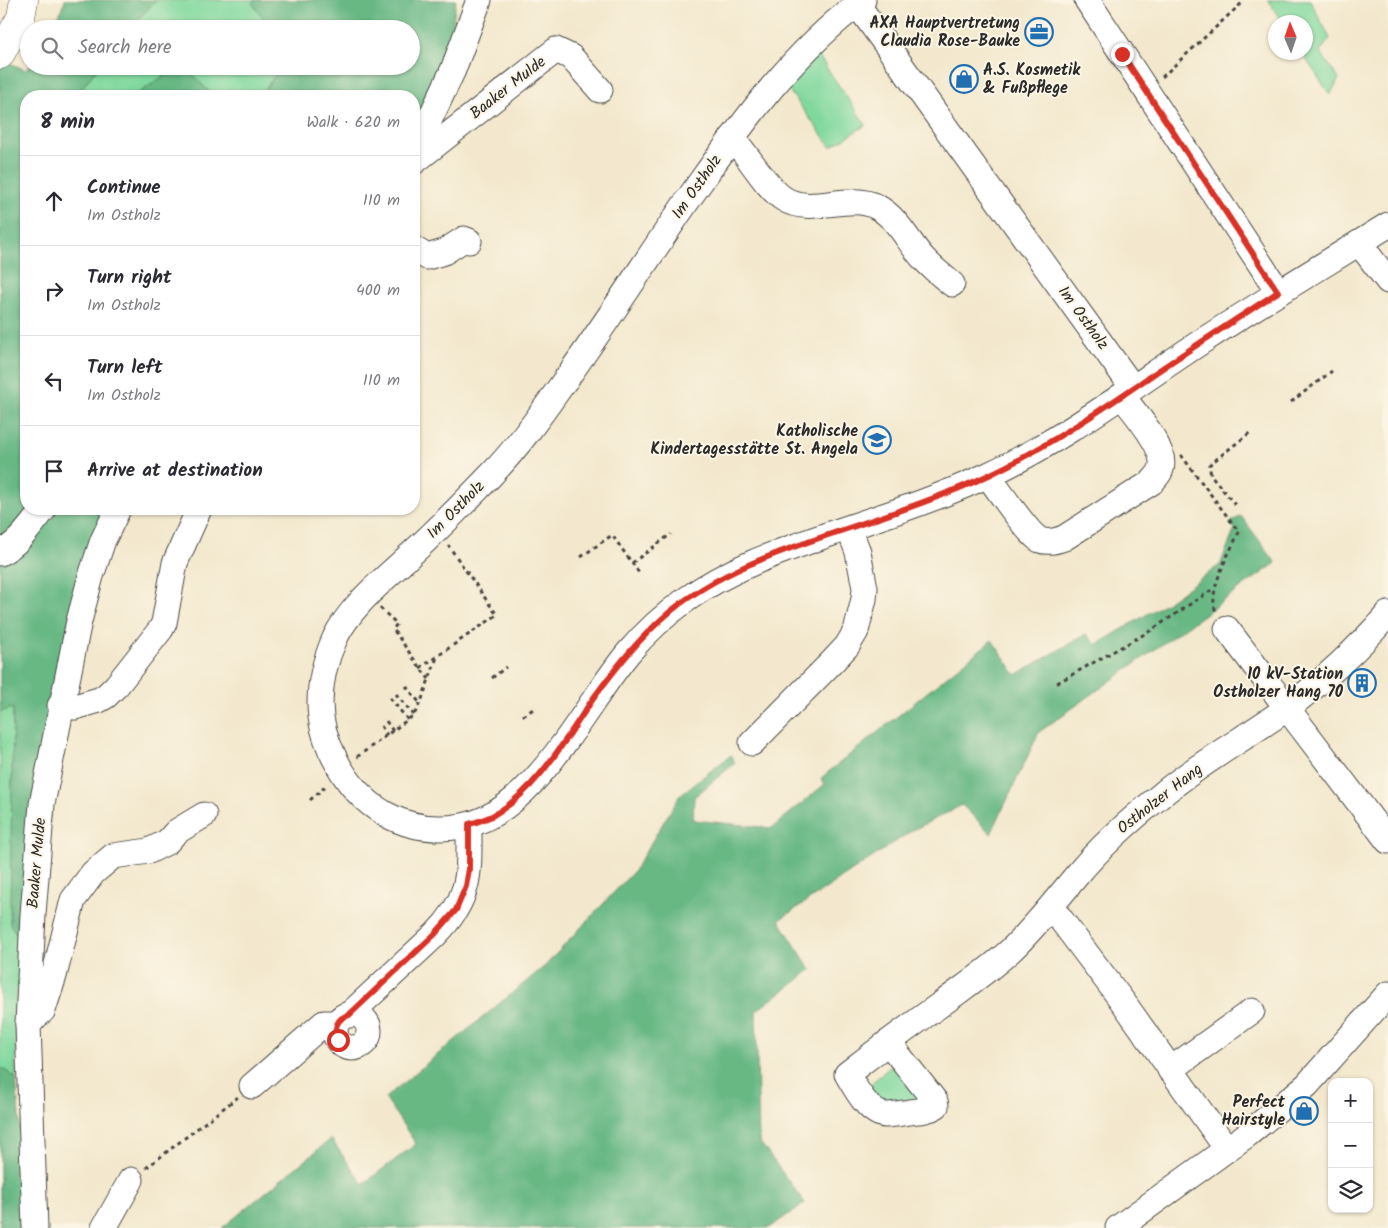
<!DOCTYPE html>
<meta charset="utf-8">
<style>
body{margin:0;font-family:Kalam,sans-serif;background:#f7f7f7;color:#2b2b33}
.controls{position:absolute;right:15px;bottom:15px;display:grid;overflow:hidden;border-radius:10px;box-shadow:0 1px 4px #0004}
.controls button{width:45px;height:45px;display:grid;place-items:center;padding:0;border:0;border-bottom:1px solid #e1e1e2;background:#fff;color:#2b2b33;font:25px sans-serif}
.compass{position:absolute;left:1268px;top:15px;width:45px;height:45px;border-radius:50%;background:#fff;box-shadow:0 1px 4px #0004;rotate:358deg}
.stop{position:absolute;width:15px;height:15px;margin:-11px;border:4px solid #d93025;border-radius:50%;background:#fff}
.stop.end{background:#d93025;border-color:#fff;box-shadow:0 1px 5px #0008}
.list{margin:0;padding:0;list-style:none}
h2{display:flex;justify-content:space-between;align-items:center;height:65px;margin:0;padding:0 20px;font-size:21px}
h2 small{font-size:16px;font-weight:400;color:#7c7c81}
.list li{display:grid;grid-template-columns:32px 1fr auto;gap:15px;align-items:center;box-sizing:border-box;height:90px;padding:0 20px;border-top:1px solid #e1e1e2}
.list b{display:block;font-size:19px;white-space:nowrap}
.list p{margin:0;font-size:16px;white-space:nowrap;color:#7c7c81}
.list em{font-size:16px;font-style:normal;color:#7c7c81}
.icon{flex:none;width:28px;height:28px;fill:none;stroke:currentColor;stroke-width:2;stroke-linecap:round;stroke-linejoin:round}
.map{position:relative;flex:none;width:1388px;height:1228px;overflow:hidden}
.search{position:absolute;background:#fff;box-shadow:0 1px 4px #0004;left:20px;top:20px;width:400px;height:55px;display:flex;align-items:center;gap:12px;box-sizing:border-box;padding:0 18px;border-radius:28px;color:#7c7c81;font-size:19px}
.panel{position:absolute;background:#fff;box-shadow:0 1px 4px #0004;left:20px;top:90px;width:400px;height:425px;border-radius:20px}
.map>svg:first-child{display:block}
</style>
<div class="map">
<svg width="1388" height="1228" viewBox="0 0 1388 1228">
<rect width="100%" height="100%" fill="#fcf5e5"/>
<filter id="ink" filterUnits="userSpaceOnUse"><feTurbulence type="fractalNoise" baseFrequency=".02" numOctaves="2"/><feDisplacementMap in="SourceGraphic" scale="10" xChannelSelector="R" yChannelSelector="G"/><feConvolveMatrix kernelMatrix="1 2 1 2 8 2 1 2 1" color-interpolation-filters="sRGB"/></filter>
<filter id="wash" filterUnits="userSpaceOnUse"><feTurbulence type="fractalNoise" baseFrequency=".0096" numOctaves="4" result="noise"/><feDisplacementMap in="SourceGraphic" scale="20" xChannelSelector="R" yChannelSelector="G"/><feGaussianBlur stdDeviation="1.12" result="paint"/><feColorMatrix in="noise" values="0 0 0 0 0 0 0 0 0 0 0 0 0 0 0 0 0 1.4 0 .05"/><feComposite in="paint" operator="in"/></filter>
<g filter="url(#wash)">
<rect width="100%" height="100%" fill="#f3e8cd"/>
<g fill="#80d89d" stroke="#568264">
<path d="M156,0h100l-4,3 20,26h-143z"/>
<path d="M1268,0h42l20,38 -10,14 19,27 -9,16 -28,-42 4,-1v-30h-24z"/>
<path d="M818,55l48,70 -35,22 -44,-59z"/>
<path d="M99,66h80l-45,30h-52v-8z"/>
<path d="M185,66h97l-22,30h-47z"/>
<path d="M13,707l-3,216 15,24 -1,17 -8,31v83l-16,-11v-355z"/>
<path d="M897,1061l31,36 -33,14 -33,-20z"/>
</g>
<g fill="#68b884" stroke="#4a7258">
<path d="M65,0h91l-27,29h-78l8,-14z"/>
<path d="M256,0h200l-7,52 -35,76v-32h-154l22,-30h129v-37h-139l-20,-26z"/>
<path d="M0,59l26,11 3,-4h70l-17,22v8h-56v413h82l-83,438 -15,-23 3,-216 -13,4z"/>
<path d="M179,66h6l28,30h-79z"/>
<path d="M1241,516l35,47 -237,169 -48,102 -29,-29 -49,25 -134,90 32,50 -55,41 3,130 46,62 -36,25h-547l109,-89 32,45 53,-40 -31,-46 160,-132 89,-95 46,-76 51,-40 4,8 -41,34 -1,23 79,8 53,-44 -4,-6 171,-138 24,35 70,-41 10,11 70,-42 54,-38 15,-36 -5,-6z"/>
<path d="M0,1067l16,11 12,150h-28z"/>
</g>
</g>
<g filter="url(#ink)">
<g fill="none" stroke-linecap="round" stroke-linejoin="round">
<defs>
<g id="minor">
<path d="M863,0c-67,50 -116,116 -164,184 -45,64 -87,131 -133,195 -24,34 -47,67 -76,97 -26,27 -52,54 -80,79 -26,25 -59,50 -75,83 -9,20 -15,43 -15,65 0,19 6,38 14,54 25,51 71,79 128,69 73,-13 122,-121 167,-174 17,-20 37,-38 58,-53 43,-31 94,-48 143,-65 53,-18 107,-35 158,-59 78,-36 147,-90 219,-137 60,-39 120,-75 181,-113"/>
<path d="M1087,0l191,291"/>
<path d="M857,4l276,384"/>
<path d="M732,138c16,16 34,50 52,61 27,17 65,-7 93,8 21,11 31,35 46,51 9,10 19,18 29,26"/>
<path d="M414,153l39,-83 26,-70"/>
<path d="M414,162l142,-112 15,7 29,33"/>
<path d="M1359,243l29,38"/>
<path d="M414,249l13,8 17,-5 20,-13 5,2"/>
<path d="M988,476c10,13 40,58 52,64 8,3 16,1 24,-2l88,-56c3,-4 8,-8 9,-13 7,-20 -27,-57 -39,-73"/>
<path d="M0,553c19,-9 31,-28 44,-44"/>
<path d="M1227,629l161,212"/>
<path d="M60,706l15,1 24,-7 7,-4 11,-11 44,-56 3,-6 11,-60 24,-54"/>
<path d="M752,743l81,-82 14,-15 9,-15 8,-32 1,-11 -7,-36 -9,-24"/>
<path d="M1049,910l10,7 67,89 101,143"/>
<circle cx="352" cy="1031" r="17"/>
<path d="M349,1015l86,-80c37,-37 34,-62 34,-110"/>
<path d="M28,1024l15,-14 11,-34 19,-76 20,-27 20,-17 36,-5 18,-9 9,-10 28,-17"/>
<path d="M888,1042l47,59 1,5c-8,5 -18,5 -27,6 -7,1 -15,3 -23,3 -18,-1 -31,-28 -39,-41 32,-25 64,-49 97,-72 23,-17 48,-34 68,-53 24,-23 44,-49 65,-74 24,-29 52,-54 82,-78 39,-33 85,-58 127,-88 35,-26 74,-62 102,-95"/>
<path d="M1170,1070l82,-59"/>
<path d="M252,1086l72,-63h13"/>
<path d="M35,1228l-7,-204 5,-110 9,-110 37,-183 12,-45 12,-36 15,-31"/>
<path d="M104,1228l27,-48"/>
<path d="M1118,1228l130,-94 59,-49 81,-91"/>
</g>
<path id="major" d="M0,55l21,-38 3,-17"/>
</defs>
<use href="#minor" stroke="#494743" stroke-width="27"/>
<use href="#major" stroke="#494743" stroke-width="29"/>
<g stroke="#494743" stroke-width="3" stroke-dasharray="4 4" stroke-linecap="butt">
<path d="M1162,77l82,-76"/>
<path d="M1291,402l41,-31"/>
<path d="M1181,455l58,77c-9,20 -34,61 -22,82"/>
<path d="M1235,505l-24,-30 -2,-10 43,-34"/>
<path d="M581,557l31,-22 27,38"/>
<path d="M632,563l39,-29"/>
<path d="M380,608l17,16 -4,5 27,39 9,11"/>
<path d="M420,668l77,-53 -49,-70"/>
<path d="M492,678l14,-11"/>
<path d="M1057,683l93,-52 63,-42"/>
<path d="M406,686l13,16"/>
<path d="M396,694l18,21"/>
<path d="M390,698l18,22"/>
<path d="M523,716l13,-9"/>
<path d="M386,721l7,10"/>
<path d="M381,726l6,9"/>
<path d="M357,757l57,-42 8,-16 15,-42"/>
<path d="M310,800l17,-15"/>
<path d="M146,1168l92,-71"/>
</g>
<use href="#minor" stroke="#fff" stroke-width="25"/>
<use href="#major" stroke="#fff" stroke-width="28"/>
</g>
</g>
<g fill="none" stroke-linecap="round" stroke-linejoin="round" filter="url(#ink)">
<path stroke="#d93025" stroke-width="6" d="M338,1040c-5,-12 -1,-22 11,-25l86,-81 21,-24 10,-24 3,-17v-45c8,-2 16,-5 23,-8 46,-26 74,-78 103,-120 23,-31 46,-60 76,-85 46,-38 104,-58 160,-77 53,-18 107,-35 158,-59 60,-29 115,-67 169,-104 40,-27 80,-53 120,-79l-156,-238"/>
</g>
<defs>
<symbol id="office-ring" viewBox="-11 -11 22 22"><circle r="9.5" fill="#fcf5e5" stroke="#1f6fb2" stroke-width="1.5"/><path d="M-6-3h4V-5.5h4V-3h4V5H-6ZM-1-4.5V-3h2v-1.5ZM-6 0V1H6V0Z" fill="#1f6fb2"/></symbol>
<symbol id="shop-ring" viewBox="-11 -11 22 22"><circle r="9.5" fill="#fcf5e5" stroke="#1f6fb2" stroke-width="1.5"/><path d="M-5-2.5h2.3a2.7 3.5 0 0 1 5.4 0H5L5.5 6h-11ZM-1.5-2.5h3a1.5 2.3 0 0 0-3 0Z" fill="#1f6fb2"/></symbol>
<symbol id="school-ring" viewBox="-11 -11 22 22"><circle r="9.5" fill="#fcf5e5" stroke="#1f6fb2" stroke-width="1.5"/><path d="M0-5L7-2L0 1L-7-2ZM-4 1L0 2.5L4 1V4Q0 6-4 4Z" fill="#1f6fb2"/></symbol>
<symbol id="building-ring" viewBox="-11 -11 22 22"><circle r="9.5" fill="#fcf5e5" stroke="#1f6fb2" stroke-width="1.5"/><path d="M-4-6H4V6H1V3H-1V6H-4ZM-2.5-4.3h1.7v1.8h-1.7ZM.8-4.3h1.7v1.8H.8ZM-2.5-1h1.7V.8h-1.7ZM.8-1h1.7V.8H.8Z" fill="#1f6fb2"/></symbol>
</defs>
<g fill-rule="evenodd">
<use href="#office-ring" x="1023" y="16" width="32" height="32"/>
<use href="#shop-ring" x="948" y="63" width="32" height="32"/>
<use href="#school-ring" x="861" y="424" width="32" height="32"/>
<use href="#building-ring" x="1346" y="667" width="32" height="32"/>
<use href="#shop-ring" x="1288" y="1095" width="32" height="32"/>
</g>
<g text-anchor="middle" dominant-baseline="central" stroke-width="4" stroke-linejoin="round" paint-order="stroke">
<g font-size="16" font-weight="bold" fill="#2b2b2b" stroke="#fcf5e5" text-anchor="end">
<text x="1020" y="23">AXA Hauptvertretung<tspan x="1020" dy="18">Claudia Rose-Bauke</tspan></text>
<text x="983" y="70" text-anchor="start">A.S. Kosmetik<tspan x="983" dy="18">&amp; Fußpflege</tspan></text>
<text x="858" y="431">Katholische<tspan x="858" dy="18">Kindertagesstätte St. Angela</tspan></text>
<text x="1343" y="674">10 kV-Station<tspan x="1343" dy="18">Ostholzer Hang 70</tspan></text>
<text x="1285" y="1102">Perfect<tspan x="1285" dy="18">Hairstyle</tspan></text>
</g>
<g font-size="16" fill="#2b2b2b" stroke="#fcf5e5">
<text transform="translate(508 88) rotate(-38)">Baaker Mulde</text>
<text transform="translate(697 187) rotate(-55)">Im Ostholz</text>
<text transform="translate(1083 318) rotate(54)">Im Ostholz</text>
<text transform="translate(456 510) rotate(-45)">Im Ostholz</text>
<text transform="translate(1160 799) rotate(-38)">Ostholzer Hang</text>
<text transform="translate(37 863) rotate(-85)">Baaker Mulde</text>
</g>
</g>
</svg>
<div class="controls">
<button>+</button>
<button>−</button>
<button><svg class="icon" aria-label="layers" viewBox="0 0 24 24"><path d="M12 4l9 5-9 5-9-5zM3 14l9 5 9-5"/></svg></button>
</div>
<svg class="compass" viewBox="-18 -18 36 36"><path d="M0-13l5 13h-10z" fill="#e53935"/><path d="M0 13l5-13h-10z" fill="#7c7c81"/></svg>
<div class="stop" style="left:338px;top:1040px"></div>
<div class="stop end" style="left:1122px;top:54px"></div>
<div class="search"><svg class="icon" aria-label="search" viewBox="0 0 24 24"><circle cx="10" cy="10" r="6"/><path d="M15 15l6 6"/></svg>Search here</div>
<section class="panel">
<h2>8 min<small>Walk · 620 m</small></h2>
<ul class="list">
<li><svg class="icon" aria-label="ahead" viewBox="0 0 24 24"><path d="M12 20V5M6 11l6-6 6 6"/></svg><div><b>Continue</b><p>Im Ostholz</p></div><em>110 m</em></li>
<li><svg class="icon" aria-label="right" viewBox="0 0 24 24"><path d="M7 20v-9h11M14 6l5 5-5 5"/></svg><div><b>Turn right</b><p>Im Ostholz</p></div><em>400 m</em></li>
<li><svg class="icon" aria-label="left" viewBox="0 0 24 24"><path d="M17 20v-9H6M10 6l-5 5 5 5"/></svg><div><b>Turn left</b><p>Im Ostholz</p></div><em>110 m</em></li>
<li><svg class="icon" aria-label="arrive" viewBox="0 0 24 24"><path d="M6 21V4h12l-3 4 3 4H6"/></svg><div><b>Arrive at destination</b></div></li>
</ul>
</section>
</div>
